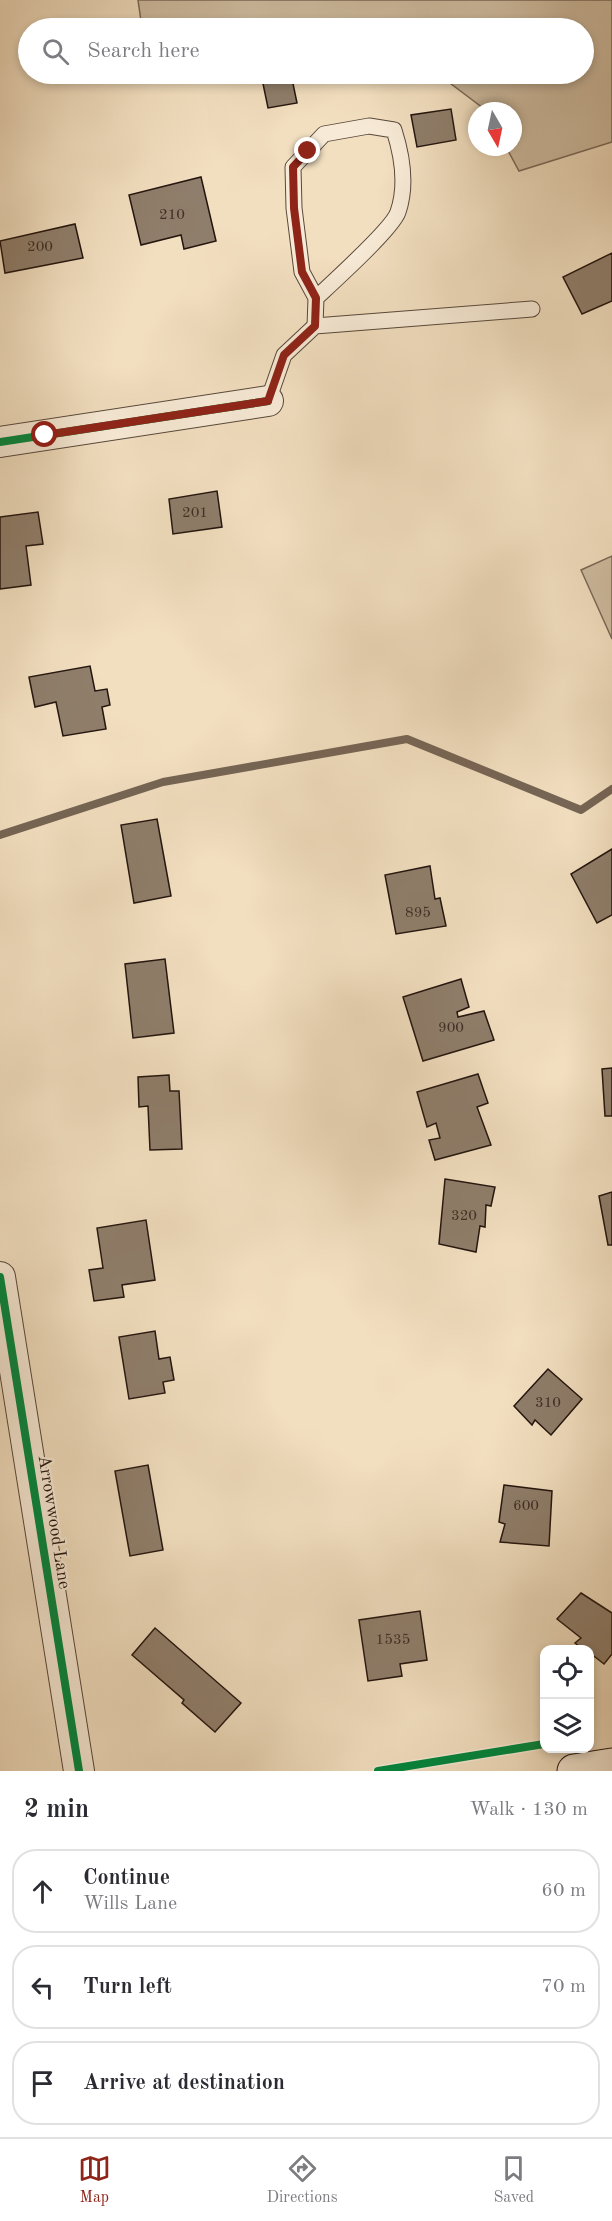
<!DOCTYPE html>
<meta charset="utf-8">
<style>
body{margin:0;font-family:"Old Standard TT",serif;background:#f7f7f7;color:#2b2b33}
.controls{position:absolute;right:18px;bottom:18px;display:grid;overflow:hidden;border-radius:12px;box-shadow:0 3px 9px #0003}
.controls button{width:54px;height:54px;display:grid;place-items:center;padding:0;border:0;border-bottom:2px solid #e1e1e2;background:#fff;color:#2b2b33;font:30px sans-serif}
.compass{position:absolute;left:468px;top:102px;width:54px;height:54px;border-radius:50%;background:#fff;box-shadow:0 3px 9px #0003;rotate:171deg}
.stop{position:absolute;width:18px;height:18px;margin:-14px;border:4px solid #8f2418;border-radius:50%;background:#fff}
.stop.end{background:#8f2418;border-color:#fff;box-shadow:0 2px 6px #0008}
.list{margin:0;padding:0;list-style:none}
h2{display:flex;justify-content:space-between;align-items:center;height:78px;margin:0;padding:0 24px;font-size:26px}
h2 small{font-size:20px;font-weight:400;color:#7c7c81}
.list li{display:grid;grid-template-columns:39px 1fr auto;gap:18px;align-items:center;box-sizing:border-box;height:84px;margin:0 12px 12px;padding:0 12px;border:2px solid #e1e1e2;border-radius:24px}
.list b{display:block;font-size:22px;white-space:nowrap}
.list p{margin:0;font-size:20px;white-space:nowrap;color:#7c7c81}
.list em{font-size:20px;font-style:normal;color:#7c7c81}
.icon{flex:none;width:33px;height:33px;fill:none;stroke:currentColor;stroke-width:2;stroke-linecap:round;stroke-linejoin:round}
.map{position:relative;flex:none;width:612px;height:1771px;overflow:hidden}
.search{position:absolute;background:#fff;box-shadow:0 3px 9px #0003;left:18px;right:18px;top:18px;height:66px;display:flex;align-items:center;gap:15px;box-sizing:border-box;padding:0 21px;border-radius:33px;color:#7c7c81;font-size:22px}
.sheet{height:366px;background:#fff}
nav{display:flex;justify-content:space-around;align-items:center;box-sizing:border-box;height:84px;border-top:2px solid #e1e1e2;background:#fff;font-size:16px;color:#7c7c81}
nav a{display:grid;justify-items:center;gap:3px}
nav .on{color:#8f2418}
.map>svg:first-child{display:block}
</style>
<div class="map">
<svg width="612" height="1771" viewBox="0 0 612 1771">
<rect width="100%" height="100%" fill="#f2dfc0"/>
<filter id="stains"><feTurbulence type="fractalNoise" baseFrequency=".00333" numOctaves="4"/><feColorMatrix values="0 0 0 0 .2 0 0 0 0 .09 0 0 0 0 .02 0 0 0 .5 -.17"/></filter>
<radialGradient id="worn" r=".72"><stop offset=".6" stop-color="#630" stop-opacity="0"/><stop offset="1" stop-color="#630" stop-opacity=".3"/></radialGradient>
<g fill="#cfbda2" stroke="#7a6958" stroke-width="1.5">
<path d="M138,0h474v142l-93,29 -13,-24h7v-36h-26l-49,-37h146v-46h-442z"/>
<path d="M612,556v83l-31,-69z"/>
</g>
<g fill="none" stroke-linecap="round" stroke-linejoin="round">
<path stroke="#766555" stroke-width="8" d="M0,835l163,-53 244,-43 174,71 31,-21"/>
</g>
<g fill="#8f7e6b" stroke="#24150f" stroke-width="1.5">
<path d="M261,74h30l6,29 -29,5z"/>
<path d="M451,109l5,31 -39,7 -6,-32z"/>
<path d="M201,177l15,64 -32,8 -3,-14 -40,10 -12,-50z"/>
<path d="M75,224l8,34 -78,15 -5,-32z"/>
<path d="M612,253v48l-30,13 -19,-37z"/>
<path d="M217,491l5,36 -49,7 -4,-35z"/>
<path d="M38,512l5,32 -17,2 5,39 -31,4v-72z"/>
<path d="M90,666l5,25 12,-2 3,16 -8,2 4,22 -43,7 -7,-34 -21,5 -6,-30z"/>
<path d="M157,819l14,77 -37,7 -13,-78z"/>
<path d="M612,849v66l-15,8 -26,-49z"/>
<path d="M430,866l5,33 5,-1 6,28 -50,8 -11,-59z"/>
<path d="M165,959l9,74 -41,5 -8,-74z"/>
<path d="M461,979l8,28 -12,5 1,5 26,-6 10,29 -71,21 -20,-64z"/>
<path d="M612,1068v48h-7l-3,-47z"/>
<path d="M478,1074l10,29 -11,4 14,38 -56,15 -6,-20 11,-2 -4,-15 -9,4 -10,-35z"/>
<path d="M169,1075l1,16h9l3,58 -32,1 -2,-44 -9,1 -1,-30z"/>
<path d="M445,1179l50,8 -4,19 -5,-1 -1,22 -5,-1 -4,26 -37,-8z"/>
<path d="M612,1192v53h-4l-9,-49z"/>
<path d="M146,1220l9,60 -33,5 2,12 -30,4 -5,-31 14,-2 -6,-40z"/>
<path d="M155,1331l4,28 11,-2 4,23 -11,2 2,11 -36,6 -10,-62z"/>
<path d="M548,1369l34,30 -31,36 -16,-15 -3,5 -18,-19z"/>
<path d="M148,1465l15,85 -33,6 -15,-85z"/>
<path d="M504,1485l48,6 -3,55 -49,-4 5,-18 -6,-2z"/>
<path d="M581,1593l31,20v41l-8,10 -14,-11v-3h-6l-9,-7 6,-5 -24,-19z"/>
<path d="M420,1611l7,49 -27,4 2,12 -34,5 -9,-61z"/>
<path d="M155,1628l86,75 -26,29 -33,-29 2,-3 -52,-45z"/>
</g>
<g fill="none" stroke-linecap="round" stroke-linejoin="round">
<defs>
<g id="service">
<path d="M315,326l1,-28c16,-15 77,-70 82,-86 9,-26 4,-57 -4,-82l-25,-4 -45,8 -31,33 1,41 8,64 14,26"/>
<path d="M268,401l16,-46 31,-29 217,-17"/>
</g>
<g id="minor">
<path d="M0,442l268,-41"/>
<path d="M0,1277l79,494"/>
</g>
<path id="secondary" d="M574,1771l38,-6"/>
</defs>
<use href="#service" stroke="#58483b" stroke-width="17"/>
<use href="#minor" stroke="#58483b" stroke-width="32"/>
<use href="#secondary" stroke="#24150f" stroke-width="35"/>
<use href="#service" stroke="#f7ead6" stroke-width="15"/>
<use href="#minor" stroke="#f7ead6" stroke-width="30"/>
<use href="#secondary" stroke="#f7ead6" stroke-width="33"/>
<defs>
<g id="cycleway">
<path d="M0,442l268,-41"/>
<path d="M0,1277l79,494"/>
<path d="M378,1771l166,-27"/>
</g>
</defs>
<use href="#cycleway" stroke="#f7ead6" stroke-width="11"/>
<use href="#cycleway" stroke="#00873e" stroke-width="8"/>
</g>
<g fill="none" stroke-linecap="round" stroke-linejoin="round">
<path stroke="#8f2418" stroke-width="8" d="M45,435l223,-34 16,-46 31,-29 1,-28 -14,-26 -8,-64 -1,-41 15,-16"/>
</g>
<g text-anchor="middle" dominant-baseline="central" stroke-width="4.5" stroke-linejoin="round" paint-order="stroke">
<g font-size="15" fill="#3f2f26">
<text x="172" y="215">210</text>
<text x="40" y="247">200</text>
<text x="195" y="513">201</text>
<text x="418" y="913">895</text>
<text x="451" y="1028">900</text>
<text x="464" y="1216">320</text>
<text x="548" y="1403">310</text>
<text x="526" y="1506">600</text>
<text x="393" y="1640">1535</text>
</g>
<g font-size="18" fill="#24150f" stroke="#f7ead6">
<text transform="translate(54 1522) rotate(81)">Arrowwood Lane</text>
</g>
</g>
<rect width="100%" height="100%" filter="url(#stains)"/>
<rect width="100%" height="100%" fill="url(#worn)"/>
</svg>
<div class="controls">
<button><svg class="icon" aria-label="locate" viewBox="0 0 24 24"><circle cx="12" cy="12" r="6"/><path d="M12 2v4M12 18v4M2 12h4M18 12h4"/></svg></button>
<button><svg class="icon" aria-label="layers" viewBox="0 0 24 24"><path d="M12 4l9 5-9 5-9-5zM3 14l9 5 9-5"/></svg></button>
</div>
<svg class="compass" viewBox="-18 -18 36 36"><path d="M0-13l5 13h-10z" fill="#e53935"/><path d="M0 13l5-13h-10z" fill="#7c7c81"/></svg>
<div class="stop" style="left:45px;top:435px"></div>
<div class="stop end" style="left:308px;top:151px"></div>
<div class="search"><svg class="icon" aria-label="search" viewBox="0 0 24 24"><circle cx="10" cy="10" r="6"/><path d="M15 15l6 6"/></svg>Search here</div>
</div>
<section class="sheet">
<h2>2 min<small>Walk · 130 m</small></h2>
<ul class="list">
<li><svg class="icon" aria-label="ahead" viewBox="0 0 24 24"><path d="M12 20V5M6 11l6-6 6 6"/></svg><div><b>Continue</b><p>Wills Lane</p></div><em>60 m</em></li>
<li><svg class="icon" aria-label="left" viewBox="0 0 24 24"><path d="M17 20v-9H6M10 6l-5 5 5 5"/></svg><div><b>Turn left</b></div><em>70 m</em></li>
<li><svg class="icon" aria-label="arrive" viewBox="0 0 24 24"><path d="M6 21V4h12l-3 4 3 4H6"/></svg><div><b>Arrive at destination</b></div></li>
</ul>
</section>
<nav>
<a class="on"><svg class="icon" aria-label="map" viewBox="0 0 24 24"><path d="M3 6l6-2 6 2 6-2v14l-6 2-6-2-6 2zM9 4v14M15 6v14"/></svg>Map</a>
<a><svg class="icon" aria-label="directions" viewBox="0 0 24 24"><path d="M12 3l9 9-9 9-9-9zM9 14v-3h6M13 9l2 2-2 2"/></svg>Directions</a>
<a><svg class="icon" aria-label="saved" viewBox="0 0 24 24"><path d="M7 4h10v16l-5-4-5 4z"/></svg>Saved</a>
</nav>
